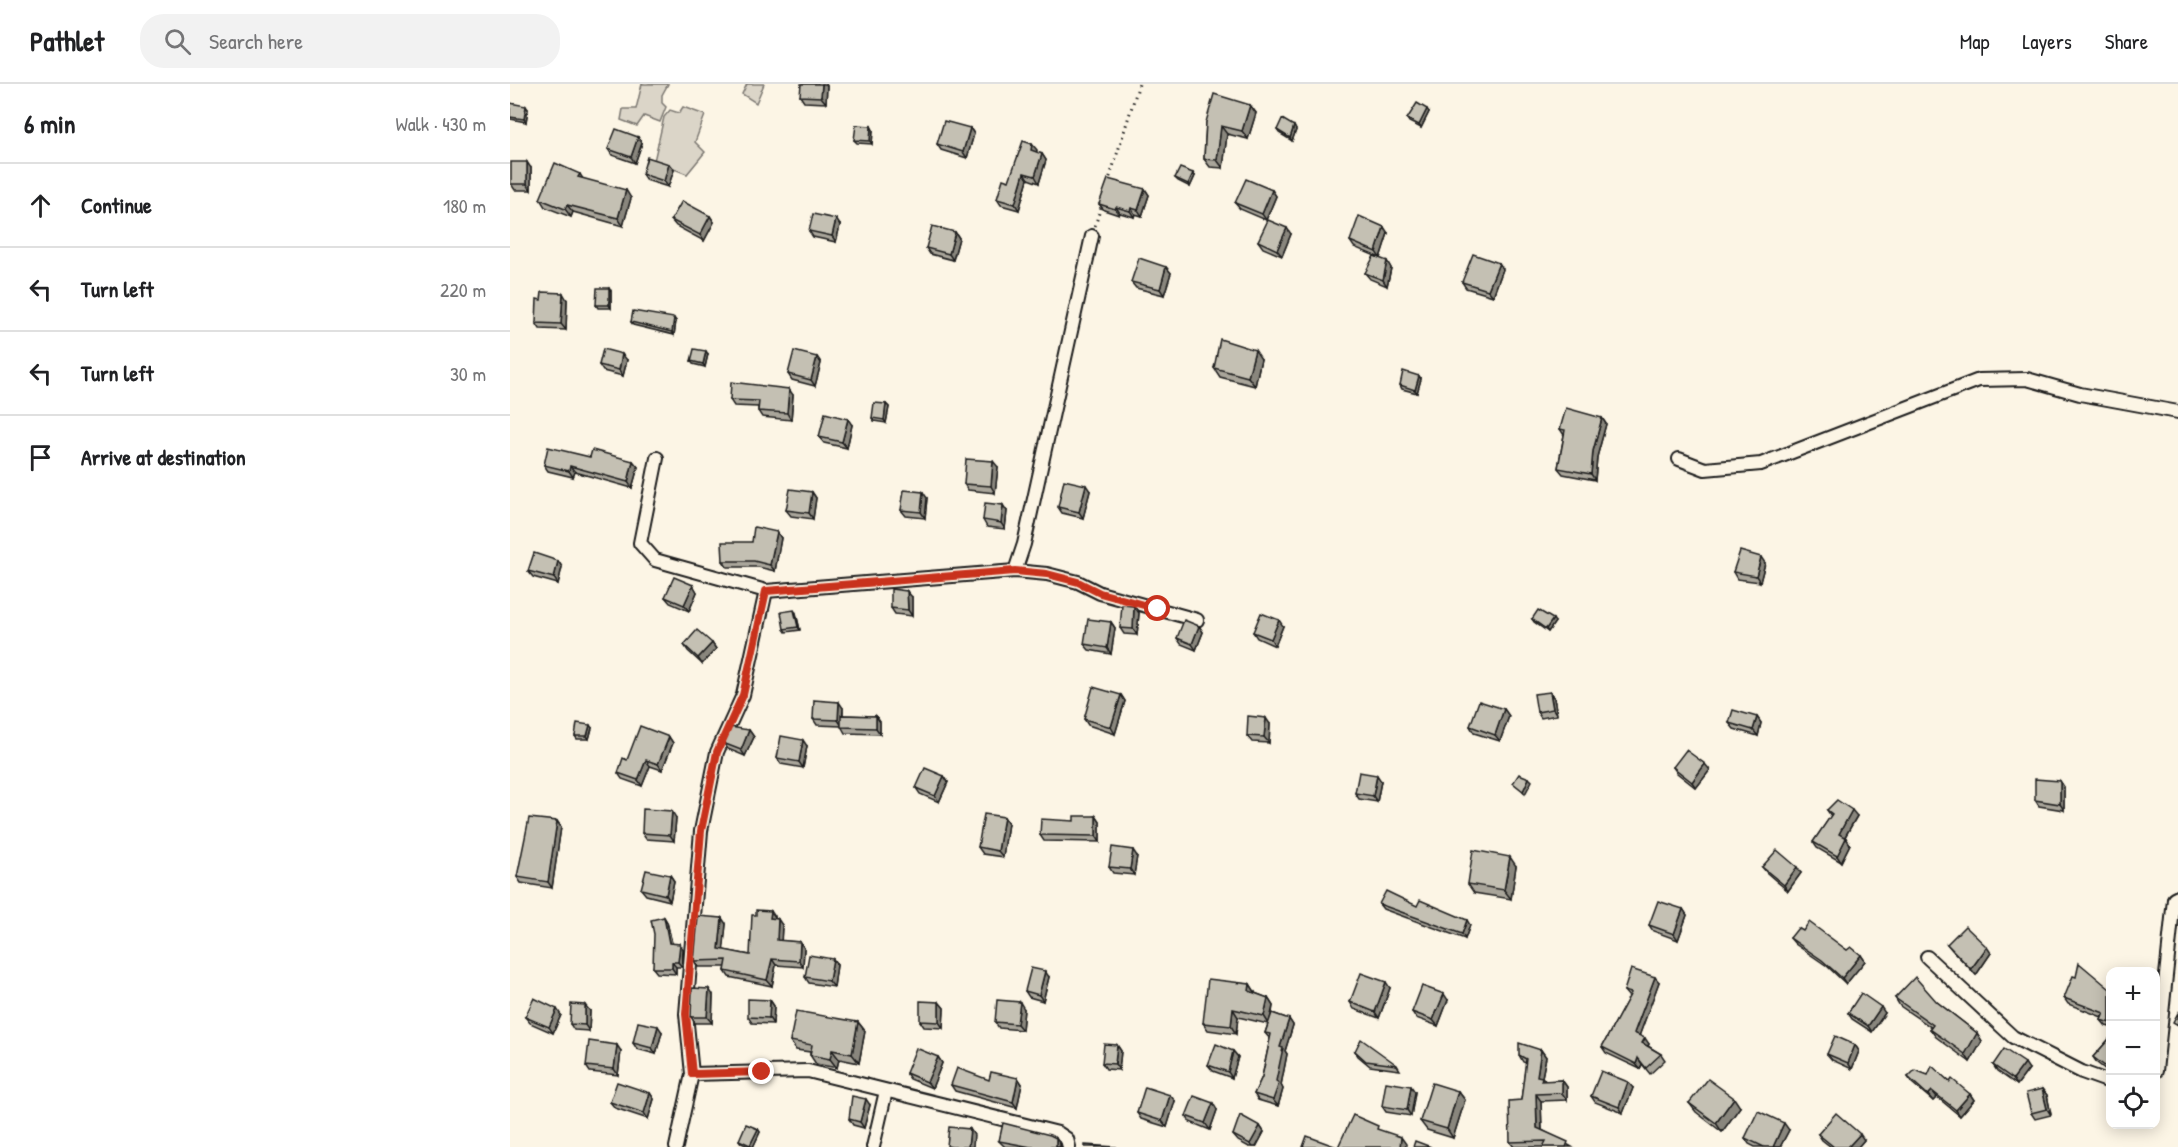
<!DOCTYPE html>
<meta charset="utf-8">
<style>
body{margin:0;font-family:"Patrick Hand",sans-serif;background:#f2f2f2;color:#202124}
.controls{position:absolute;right:18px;bottom:18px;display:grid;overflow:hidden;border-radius:12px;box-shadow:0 3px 15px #0003}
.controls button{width:54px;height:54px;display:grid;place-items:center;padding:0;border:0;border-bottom:2px solid #e0e0e0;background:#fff;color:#202124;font:30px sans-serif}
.stop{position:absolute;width:18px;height:18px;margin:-14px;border:4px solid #c8321e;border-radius:50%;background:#fff}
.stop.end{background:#c8321e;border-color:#fff;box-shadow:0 2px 6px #0008}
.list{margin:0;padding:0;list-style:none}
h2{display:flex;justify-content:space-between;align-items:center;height:78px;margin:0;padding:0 24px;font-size:26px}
h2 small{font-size:20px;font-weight:400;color:#757577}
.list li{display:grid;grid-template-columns:39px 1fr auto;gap:18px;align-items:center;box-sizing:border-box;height:84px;padding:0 24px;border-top:2px solid #e0e0e0}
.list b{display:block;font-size:22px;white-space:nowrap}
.list em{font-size:20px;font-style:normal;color:#757577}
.icon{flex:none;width:33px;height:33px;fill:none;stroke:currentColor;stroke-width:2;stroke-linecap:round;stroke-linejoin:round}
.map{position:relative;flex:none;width:1668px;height:1063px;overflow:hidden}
header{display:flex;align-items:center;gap:36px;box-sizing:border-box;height:84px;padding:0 30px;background:#fff;border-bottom:2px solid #e0e0e0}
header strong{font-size:28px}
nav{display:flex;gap:33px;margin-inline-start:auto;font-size:21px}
.search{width:420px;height:54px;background:#f2f2f2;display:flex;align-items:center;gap:15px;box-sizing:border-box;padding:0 21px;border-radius:24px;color:#757577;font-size:22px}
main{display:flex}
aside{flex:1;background:#fff}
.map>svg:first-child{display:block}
</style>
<header>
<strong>Pathlet</strong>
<div class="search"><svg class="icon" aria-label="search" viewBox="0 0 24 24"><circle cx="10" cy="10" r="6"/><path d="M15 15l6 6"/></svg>Search here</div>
<nav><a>Map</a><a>Layers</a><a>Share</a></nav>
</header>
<main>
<aside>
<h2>6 min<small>Walk · 430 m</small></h2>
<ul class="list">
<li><svg class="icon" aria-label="ahead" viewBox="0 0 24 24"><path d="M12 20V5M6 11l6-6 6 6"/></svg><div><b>Continue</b></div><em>180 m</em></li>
<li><svg class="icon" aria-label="left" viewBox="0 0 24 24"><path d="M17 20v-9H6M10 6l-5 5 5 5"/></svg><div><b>Turn left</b></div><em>220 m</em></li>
<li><svg class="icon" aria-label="left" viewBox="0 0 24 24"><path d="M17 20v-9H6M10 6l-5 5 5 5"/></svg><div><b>Turn left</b></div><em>30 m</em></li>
<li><svg class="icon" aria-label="arrive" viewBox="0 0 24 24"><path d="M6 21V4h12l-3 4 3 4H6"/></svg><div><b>Arrive at destination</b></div></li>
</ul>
</aside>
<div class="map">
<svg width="1668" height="1063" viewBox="0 0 1668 1063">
<rect width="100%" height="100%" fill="#fcf5e5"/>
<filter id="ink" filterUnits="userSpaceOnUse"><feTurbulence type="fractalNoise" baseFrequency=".0167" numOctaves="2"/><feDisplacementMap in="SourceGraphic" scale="12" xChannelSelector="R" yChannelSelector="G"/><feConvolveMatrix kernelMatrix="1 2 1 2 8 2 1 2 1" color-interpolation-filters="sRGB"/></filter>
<g filter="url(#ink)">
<g fill="#dbd5c8" stroke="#7c7872" stroke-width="1.5">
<path d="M132,0h26l-6,11v8l4,4 -6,15 -16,-6 -7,10 -16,-6 2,-11h13z"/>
<path d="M237,0h17l-8,19 -14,-9z"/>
<path d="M173,23l22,8 -10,27 10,10 -18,22 -33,-13 10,-44 6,-7 9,3z"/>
</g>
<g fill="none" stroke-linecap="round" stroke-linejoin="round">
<defs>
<g id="street">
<path d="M147,374l-17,85 15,17 111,31 249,-20 32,3 31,8 22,11 97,27"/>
<path d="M1169,375l26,10 56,-5 218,-84 48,-1 53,15 98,18"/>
<path d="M505,487l9,-27 68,-308"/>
<path d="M1417,873l86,80 69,35 28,10"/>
<path d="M1646,987l18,-172 4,-2"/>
<path d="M182,990l116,-3 250,62 9,6 2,8"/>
<path d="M166,1063l16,-73 -6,-60 15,-183 16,-79 26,-57 23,-104"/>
<path d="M363,1063l13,-56"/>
</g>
</defs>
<use href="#street" stroke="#1c1c1c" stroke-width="16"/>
<g stroke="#1c1c1c" stroke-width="3" stroke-dasharray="1.5 4.5" stroke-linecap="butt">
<path d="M598,99l31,-99"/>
<path d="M585,142l7,-23"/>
</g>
<use href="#street" stroke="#fcf5e5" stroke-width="12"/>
</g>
<g fill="#a9a59a" stroke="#1c1c1c" stroke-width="1.5">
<path d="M317,2l-1,17 -22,-1 -4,-6z"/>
<path d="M0,19l18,6 -2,13 -16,-3z"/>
<path d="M740,21l6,8 -8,26 -21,-5 -4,34 -13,-1 -6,-8 2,-37z"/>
<path d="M919,28l-8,16 -12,-6 -2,-3z"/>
<path d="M361,42l2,4 -1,14 -15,-1 -3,-3z"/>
<path d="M784,42l2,4 -4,11 -13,-8 -2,-3z"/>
<path d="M460,44l4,6 -7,24 -26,-8 -4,-6z"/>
<path d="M128,53l4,6 -7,20 -23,-8 -4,-6z"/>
<path d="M527,66l-1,2 6,2 4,6 -7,23 -11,-4 -9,31 -18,-5 -4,-6 12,-18z"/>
<path d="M21,84v22h-16l-4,-6z"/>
<path d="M164,86l-6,17 -22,-7 -4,-6z"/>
<path d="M70,90l3,5 48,19 -8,28 -50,-14 -2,5 -26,-10 -5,-8z"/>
<path d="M685,92l-5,11 -12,-6 -3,-3z"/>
<path d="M635,105l4,6 -7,21 -7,-2 -1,3 -14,-4 -1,2 -15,-5 -5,-6z"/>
<path d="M762,106l4,6 -10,24 -26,-11 -5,-6z"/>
<path d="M200,132l4,6 -10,19 -28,-15 -5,-6z"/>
<path d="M330,141l-4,17 -23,-5 -4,-6z"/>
<path d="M445,148l4,6 -6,22 -23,-6 -4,-6z"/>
<path d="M878,149l-8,25 -26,-11 -4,-6z"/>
<path d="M781,150l-9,22 -19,-8 -5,-7z"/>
<path d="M877,177l4,7 -4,18 -17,-7 -5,-6z"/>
<path d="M989,179l4,6 -10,27 -27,-8 -4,-6z"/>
<path d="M656,183l5,6 -7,22 -28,-7 -5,-6z"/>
<path d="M101,207v17h-13l-2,-3z"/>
<path d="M57,216l-1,30 -26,-1 -4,-6z"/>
<path d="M166,237l-2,14 -41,-10 -2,-3z"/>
<path d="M198,270l-3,13 -12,-3 -2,-3z"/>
<path d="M307,273l4,6 -6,23 -23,-6 -4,-6z"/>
<path d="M751,275l-6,27 -35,-9 -6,-9z"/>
<path d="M117,276l-4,16 -20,-5 -4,-6z"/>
<path d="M909,292l2,3 -4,14 -15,-4 -2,-4z"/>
<path d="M283,311l-2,25 -29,-3 -4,-6v-4l-24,-1 -4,-6z"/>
<path d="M376,320l3,3 -3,16 -12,-2 -2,-3z"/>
<path d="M1092,334l4,6 -9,33 -2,23 -32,-6 -5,-6 6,-33 -4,-6z"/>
<path d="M342,341l-5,23 -23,-5 -5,-6z"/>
<path d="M80,373l43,4 5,6 -6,21 -57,-16 -2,5 -25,-6 -4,-6z"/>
<path d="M488,383l-3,26 -27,-3 -4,-6z"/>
<path d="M580,407l-7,27 -21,-5 -4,-6z"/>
<path d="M302,408l4,6 -3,21 -22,-3 -5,-6z"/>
<path d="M417,414l-2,20 -19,-2 -5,-6z"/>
<path d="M497,427l-2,18 -18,-2 -4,-7z"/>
<path d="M267,448l4,6 -6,33 -17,-4h-31l-4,-6 29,-19z"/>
<path d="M48,477l4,6 -4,17 -25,-7 -5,-6z"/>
<path d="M1255,479l-5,19 -23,-3 -4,-7z"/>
<path d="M183,501l4,7 -8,19 -19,-8 -5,-6z"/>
<path d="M402,513v19l-17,-2 -4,-6z"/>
<path d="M624,522l5,7 -2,22 -13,-1 -4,-6z"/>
<path d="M286,529l4,17 -14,2 -2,-3z"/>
<path d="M1022,535l23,3 -7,10 -14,-10z"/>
<path d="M601,538l4,6 -4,26 -22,-4 -5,-6z"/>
<path d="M689,542l4,6 -7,18 -15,-6 -4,-6z"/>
<path d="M773,542l-8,20 -18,-8 -4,-6z"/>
<path d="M202,559l4,6 -14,15 -14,-13 -4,-6z"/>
<path d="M1040,608l4,6 3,17 -16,3 -4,-6z"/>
<path d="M611,611l4,6 -10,33 -27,-9 -4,-6z"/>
<path d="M333,624v7l33,1 4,6v12l-35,-1 -4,-7 -24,-1 -4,-6z"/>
<path d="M994,625l5,7 -9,25 -26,-8 -4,-7z"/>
<path d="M1247,633l4,6 -3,13 -24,-7 -5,-6z"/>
<path d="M760,640l-1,19 -17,-1 -5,-6z"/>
<path d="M82,644l-3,11h-12l-2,-3z"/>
<path d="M239,646l5,7 -9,19 -17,-7 -5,-6z"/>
<path d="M159,653l4,6 -11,27 -12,-4 -8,20 -20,-7 -4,-6 9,-13z"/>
<path d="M297,662l-4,22 -22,-4 -4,-6z"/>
<path d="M1163,683l37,3 -14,18 -19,-15z"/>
<path d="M434,692l4,6 -9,20 -19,-8 -4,-6z"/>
<path d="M871,697l-4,21 -18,-3 -4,-6z"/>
<path d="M1550,697l4,6v23l-25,-4 -4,-6z"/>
<path d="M1317,726l30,6 -12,21 5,7 -9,18 -24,-14 -4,-6 18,-26z"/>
<path d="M586,732l4,6v20l-56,-1 -4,-6 34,-14z"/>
<path d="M494,733l4,6 -5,34 -20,-3 -5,-7z"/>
<path d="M166,734l-2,23 -28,-2 -4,-6z"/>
<path d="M47,737l4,6 -9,61 -31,-5 -4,-6z"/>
<path d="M627,772l-3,19 -21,-2 -4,-6z"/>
<path d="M1006,782l-5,33 -37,-6 -6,-9z"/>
<path d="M1252,783l39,6 -13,18 -21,-18z"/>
<path d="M160,791l4,6 -4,20 -24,-6 -5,-6z"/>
<path d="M869,820l38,2 53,19 -5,14 -82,-30z"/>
<path d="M1173,825l4,6 -9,25 -25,-9 -4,-6z"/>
<path d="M154,833l3,5 5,21 11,6 -1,18h-6v7l-19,-1 -4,-5z"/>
<path d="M265,833v2l7,6 -1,16 19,1 4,6 -1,19 -27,-2 -4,21 -43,-9 -4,-6 1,-4h-28l-4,-6 32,-37 -3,26 27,5z"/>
<path d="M1293,847l44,19 14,5 4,6 -19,23 -19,-18 -32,-22 -5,-6z"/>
<path d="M1437,860l44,9 -15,22 -24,-25z"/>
<path d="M323,875l4,6 -3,22 -25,-4 -4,-6z"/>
<path d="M539,893l-6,24 -14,-4 -4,-6z"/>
<path d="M1149,898l-20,54 10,8 -1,2 13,8 4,6 -15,14 -8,-10 -2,5 -34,-16 -4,-6 27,-50 -5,-6z"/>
<path d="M740,900l5,8v1l13,5 5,8 -1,7 17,6 4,6 -8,26 2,3 -6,31 2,4 -5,17 -20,-6 -4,-6 8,-17 8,-38 -5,-6 3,-9 -30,-7 -2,17 -28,-4 -5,-7z"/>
<path d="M880,904l-11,30 -25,-9 -4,-7z"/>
<path d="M1600,905v38l-4,-1 -5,-6 1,-3 -34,-13 -4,-6z"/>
<path d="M203,911l-1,28h-17l-4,-6z"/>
<path d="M1385,914l42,4 40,31 5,8 -12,21 -34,-25 -6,-8 2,-1 -32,-22z"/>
<path d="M260,916l4,6 -1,18 -21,-1 -4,-6z"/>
<path d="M938,916l-10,26 -22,-8 -4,-6z"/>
<path d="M429,918l5,6 -1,20 -19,-1 -4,-6z"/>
<path d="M514,925l-2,21 -23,-2 -4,-6z"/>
<path d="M80,927l-1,20 -15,-1 -4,-6z"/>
<path d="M1338,929h37l-13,19 -20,-13z"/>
<path d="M51,931l-8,18 -23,-10 -5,-6z"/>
<path d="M348,938l7,9 -6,32 -20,-4 -2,9 -21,-4 -6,-9v-3l-14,-2 -6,-9z"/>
<path d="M152,948l-6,22 -19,-5 -4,-6z"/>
<path d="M1600,954v35l-13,-10 -4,-6z"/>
<path d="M607,961l4,6 -2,19 -13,-1 -4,-6z"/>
<path d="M1345,961l4,6 -7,18 -20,-9 -5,-6z"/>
<path d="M1031,966l5,7 -4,20 3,4 17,-1 5,7v13l-26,1 1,29 30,17h-58l-4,-5 11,-42 5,-37 -3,-1 -4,-7z"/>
<path d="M111,967l-3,24 -28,-3 -4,-6z"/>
<path d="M723,967l5,6 -6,21 -19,-7 -5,-6z"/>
<path d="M845,967l42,14 3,5 -30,-4 -12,-10z"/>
<path d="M428,973l4,6 -10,25 -22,-9 -4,-6z"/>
<path d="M1483,981l36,4 -12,16 -20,-14z"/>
<path d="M1418,991l22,7 20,12 4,6 -14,16 -23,-19 -4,4 -21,-18 -4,-6z"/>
<path d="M508,994l4,6 -5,24 -62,-17 -4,-6z"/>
<path d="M1123,1004l-10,25 -28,-11 -4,-6z"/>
<path d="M1532,1005l5,6 4,20 -16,4 -4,-6z"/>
<path d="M948,1007l7,9 -12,38 -26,-8 -7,-9z"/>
<path d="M905,1008l-4,24 -25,-4 -4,-6z"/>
<path d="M140,1009l4,6 -6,20 -33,-11 -5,-6z"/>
<path d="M665,1017l-8,26 -26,-8 -4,-6z"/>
<path d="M1179,1019l51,4 -18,25 -26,-20z"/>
<path d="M360,1021l-6,23 -11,-3 -4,-6z"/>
<path d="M707,1026l-7,20 -20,-8 -4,-6z"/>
<path d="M750,1042l4,6 -8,15h-7l-11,-6 -5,-6z"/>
<path d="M248,1045l2,3 -7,15h-3l-9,-4 -2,-3z"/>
<path d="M1279,1046l-9,17h-25l-6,-3 -4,-6z"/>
<path d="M1308,1050l46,6 -6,7h-27l-9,-7z"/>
<path d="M489,1057l61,3v3h-55z"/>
</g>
<g fill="#89867d" stroke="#1c1c1c" stroke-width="1.5">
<path d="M312,0h4l1,2 -1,17 -5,-6z"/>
<path d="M740,21l6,8 -8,26 -6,-8z"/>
<path d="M16,22l2,3 -2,13 -2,-3z"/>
<path d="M917,25l2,3 -8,16 -2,-3z"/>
<path d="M361,42l2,4 -1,14 -2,-3z"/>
<path d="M711,42l6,8 -4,34 -6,-8z"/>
<path d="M784,42l2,4 -4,11 -2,-3z"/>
<path d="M460,44l4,6 -7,24 -4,-6z"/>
<path d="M128,53l4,6 -7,20 -4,-6z"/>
<path d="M522,60l5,6 -2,6 -4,-6z"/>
<path d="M532,70l4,6 -7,23 -4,-7z"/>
<path d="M17,78l4,6v22l-4,-6z"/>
<path d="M159,80l5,6 -6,17 -4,-6z"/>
<path d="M514,89l4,6 -9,31 -4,-6z"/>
<path d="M683,89l2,3 -5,11 -2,-3z"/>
<path d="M635,105l4,6 -7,21 -4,-6z"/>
<path d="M116,106l5,8 -8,28 -5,-8z"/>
<path d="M762,106l4,6 -10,24 -4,-6z"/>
<path d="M57,121l6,7 -2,5 -6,-8z"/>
<path d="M606,123l4,6 -1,2 -4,-6z"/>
<path d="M621,124l4,6 -1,3 -4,-6z"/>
<path d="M200,132l4,6 -10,19 -4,-6z"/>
<path d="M326,135l4,6 -4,17 -4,-6z"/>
<path d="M874,143l4,6 -8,25 -4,-6z"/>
<path d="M777,144l4,6 -9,22 -5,-6z"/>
<path d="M445,148l4,6 -6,22 -4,-6z"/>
<path d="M877,177l4,7 -4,18 -4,-6z"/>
<path d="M989,179l4,6 -10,27 -5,-6z"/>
<path d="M656,183l5,6 -7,22 -4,-6z"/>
<path d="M99,204l2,3v17l-2,-3z"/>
<path d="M53,209l4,7 -1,30 -5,-6z"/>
<path d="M164,234l2,3 -2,14 -2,-3z"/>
<path d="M745,266l6,9 -6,27 -7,-9z"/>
<path d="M196,267l2,3 -3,13 -2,-3z"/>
<path d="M112,270l5,6 -4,16 -4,-6z"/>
<path d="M307,273l4,6 -6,23 -4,-6z"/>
<path d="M909,292l2,3 -4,14 -2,-3z"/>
<path d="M279,305l4,6 -2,25 -4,-7z"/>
<path d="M376,320l3,3 -3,16 -2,-3z"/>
<path d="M1092,334l4,6 -9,33 -2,23 -4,-6 2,-23z"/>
<path d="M338,335l4,6 -5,23 -5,-6z"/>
<path d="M123,377l5,6 -6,21 -4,-6z"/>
<path d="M483,377l5,6 -3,26 -4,-7z"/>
<path d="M60,382l5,6 -2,5 -4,-6z"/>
<path d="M576,401l4,6 -7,27 -4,-6z"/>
<path d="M302,408l4,6 -3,21 -4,-6z"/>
<path d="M413,408l4,6 -2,20 -4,-6z"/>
<path d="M493,421l4,6 -2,18 -4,-6z"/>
<path d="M267,448l4,6 -6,33 -5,-6z"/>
<path d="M1251,473l4,6 -5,19 -4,-6z"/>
<path d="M48,477l4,6 -4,17 -4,-6z"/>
<path d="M183,501l4,7 -8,19 -5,-6z"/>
<path d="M397,507l5,6v19l-4,-6z"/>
<path d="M624,522l5,7 -2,22 -4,-6z"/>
<path d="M284,526l2,3 4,17 -2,-3z"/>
<path d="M1043,535l2,3 -7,10 -2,-3z"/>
<path d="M769,536l4,6 -8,20 -4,-7z"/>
<path d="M601,538l4,6 -4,26 -4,-6z"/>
<path d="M689,542l4,6 -7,18 -4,-6z"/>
<path d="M202,559l4,6 -14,15 -4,-6z"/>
<path d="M1040,608l4,6 3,17 -4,-6z"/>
<path d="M611,611l4,6 -10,33 -4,-7z"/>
<path d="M329,618l4,6 -1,18 -4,-6z"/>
<path d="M994,625l5,7 -9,25 -5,-6z"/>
<path d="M366,632l4,6v12l-4,-6z"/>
<path d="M1247,633l4,6 -3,13 -5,-6z"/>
<path d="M756,634l4,6 -1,19 -5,-6z"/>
<path d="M80,641l2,3 -3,11 -2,-3z"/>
<path d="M239,646l5,7 -9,19 -4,-6z"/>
<path d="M159,653l4,6 -11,27 -4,-6z"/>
<path d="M293,656l4,6 -4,22 -4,-6z"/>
<path d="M136,676l4,6 -8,20 -4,-6z"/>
<path d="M1195,680l5,6 -14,18 -4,-6z"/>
<path d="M867,691l4,6 -4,21 -4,-6z"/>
<path d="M434,692l4,6 -9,20 -4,-6z"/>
<path d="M1019,694l3,3 -7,13 -2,-3z"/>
<path d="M1550,697l4,6v23l-4,-6z"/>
<path d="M1342,726l5,6 -14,24 -4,-6z"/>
<path d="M162,727l4,7 -2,23 -4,-6z"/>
<path d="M586,732l4,6v20l-4,-6z"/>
<path d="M494,733l4,6 -5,34 -5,-6z"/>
<path d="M47,737l4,6 -9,61 -4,-6z"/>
<path d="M1336,754l4,6 -9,18 -4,-6z"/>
<path d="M623,766l4,6 -3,19 -4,-6z"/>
<path d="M1000,773l6,9 -5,33 -7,-9z"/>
<path d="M1287,783l4,6 -13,18 -4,-6z"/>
<path d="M160,791l4,6 -4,20 -4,-6z"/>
<path d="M1173,825l4,6 -9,25 -4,-6z"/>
<path d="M261,827l4,6v7l-5,-6z"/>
<path d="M154,833l3,5 6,26 -4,-5z"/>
<path d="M212,834l4,6 -3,31 -4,-6z"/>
<path d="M268,835l4,6 -1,21 -4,-6z"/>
<path d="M957,836l3,5 -5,14 -3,-5z"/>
<path d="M290,858l4,6 -1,19 -4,-6z"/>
<path d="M170,860l3,5 -1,18 -4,-5z"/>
<path d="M1477,863l4,6 -15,22 -5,-6z"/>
<path d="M1351,871l4,6 -19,23 -4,-6z"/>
<path d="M262,875l4,6 -4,21 -5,-6z"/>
<path d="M323,875l4,6 -3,22 -5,-6z"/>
<path d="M162,878l4,5v7l-4,-6z"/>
<path d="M535,887l4,6 -6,24 -4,-6z"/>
<path d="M1145,893l4,5 -21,57 -4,-6z"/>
<path d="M876,898l4,6 -11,30 -4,-6z"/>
<path d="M740,900l5,8v7l-6,-8z"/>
<path d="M199,905l4,6 -1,28 -5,-6z"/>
<path d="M934,910l4,6 -10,26 -5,-6z"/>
<path d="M758,914l5,8 -4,18 -5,-8z"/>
<path d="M260,916l4,6 -1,18 -4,-6z"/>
<path d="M429,918l5,6 -1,20 -4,-6z"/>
<path d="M510,918l4,7 -2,21 -5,-6z"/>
<path d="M75,921l5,6 -1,20 -4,-6z"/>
<path d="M1371,923l4,6 -13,19 -4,-6z"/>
<path d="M47,925l4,6 -8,18 -4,-6z"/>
<path d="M723,925l5,8 -2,17 -5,-8z"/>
<path d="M779,935l4,6 -8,26 2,3 -6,31 2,4 -5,17 -5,-6 7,-53z"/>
<path d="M348,938l7,9 -6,32 -7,-9z"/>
<path d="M148,942l4,6 -6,22 -4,-6z"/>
<path d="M1467,949l5,8 -12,21 -5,-8z"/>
<path d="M1135,954l4,6 -3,5 -4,-6z"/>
<path d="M107,961l4,6 -3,24 -4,-6z"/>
<path d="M607,961l4,6 -2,19 -4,-6z"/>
<path d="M1345,961l4,6 -7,18 -4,-6z"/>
<path d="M322,966l7,9 -2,9 -7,-9z"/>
<path d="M1031,966l5,7 -4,20 5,6 -1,5 -9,-12z"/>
<path d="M723,967l5,6 -6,21 -4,-6z"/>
<path d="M428,973l4,6 -10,25 -5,-6z"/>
<path d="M1128,974l4,6 -2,5 -4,-5z"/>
<path d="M1515,979l4,6 -12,16 -4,-6z"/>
<path d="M508,994l4,6 -5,24 -4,-6z"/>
<path d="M1052,996l5,7v13l-5,-7z"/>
<path d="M1118,998l5,6 -10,25 -4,-6z"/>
<path d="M901,1002l4,6 -4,24 -4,-6z"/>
<path d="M1532,1005l5,6 4,20 -4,-6z"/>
<path d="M948,1007l7,9 -12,38 -6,-9z"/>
<path d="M1422,1007l5,6 -4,4 -5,-6z"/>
<path d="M140,1009l4,6 -6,20 -4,-6z"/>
<path d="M1026,1010l5,7 1,34 -5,-7z"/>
<path d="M1460,1010l4,6 -14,16 -4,-6z"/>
<path d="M660,1011l5,6 -8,26 -5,-6z"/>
<path d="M1224,1014l6,9 -18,25 -6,-9z"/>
<path d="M356,1015l4,6 -6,23 -4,-6z"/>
<path d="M703,1019l4,7 -7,20 -5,-7z"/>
<path d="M1274,1039l5,7 -9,17h-7z"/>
<path d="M750,1042l4,6 -8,15h-3l-3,-3z"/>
<path d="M248,1045l2,3 -7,15h-1l-2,-2z"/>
<path d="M460,1045l4,6 -1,12h-5z"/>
<path d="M1350,1050l4,6 -6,7h-10z"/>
<path d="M891,1053l5,7v3h-6z"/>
<path d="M546,1054l4,6v3h-4z"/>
</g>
<g fill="#c4c0b3" stroke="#1c1c1c" stroke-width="1.5">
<path d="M291,0h21l-1,13 -21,-1z"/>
<path d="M704,10l36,11 -8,26 -21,-5 -4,34 -13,-1 2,-37z"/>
<path d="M0,19l16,3 -2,13 -14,-2z"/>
<path d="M907,19l10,6 -8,16 -12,-6z"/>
<path d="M772,35l12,7 -4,12 -13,-8z"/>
<path d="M434,37l26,7 -7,24 -26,-8z"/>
<path d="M346,41l15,1 -1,15 -16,-1z"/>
<path d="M106,45l22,8 -7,20 -23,-8z"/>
<path d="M513,57l9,3 -1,6 11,4 -7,22 -11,-3 -9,31 -18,-5 6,-20 6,2z"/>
<path d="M137,73l22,7 -5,17 -22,-7z"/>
<rect x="1" y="78" width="16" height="22"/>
<path d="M45,79l25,11 -2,3 48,13 -8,28 -51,-13 -2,4 -25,-10z"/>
<path d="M670,84l13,5 -5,11 -13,-6z"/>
<path d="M598,95l37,10 -7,21 -7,-2 -1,3 -14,-4 -1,2 -16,-5z"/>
<path d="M736,95l26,11 -10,24 -27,-11z"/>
<path d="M172,117l28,15 -10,19 -29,-15z"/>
<path d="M303,130l23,5 -4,17 -23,-5z"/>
<path d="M849,132l25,11 -8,25 -26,-11z"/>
<path d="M758,136l19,8 -10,22 -19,-9z"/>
<path d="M422,142l23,6 -6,22 -23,-6z"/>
<path d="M963,170l26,9 -11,27 -26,-8z"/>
<path d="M864,172l13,5 -4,19 -18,-7z"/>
<path d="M629,174l27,9 -6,22 -29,-7z"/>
<path d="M87,204h12v17h-13z"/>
<path d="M32,208l21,1 -2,31 -25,-1 1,-24 4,1z"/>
<path d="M123,227l41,7 -2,14 -41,-10z"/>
<path d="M710,255l35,11 -7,27 -34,-9z"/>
<path d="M93,265l19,5 -3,16 -20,-5z"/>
<path d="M184,265l12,2 -3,13 -12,-3z"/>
<path d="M284,267l23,6 -6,23 -23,-6z"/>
<path d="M893,287l16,5 -4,14 -15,-5z"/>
<path d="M221,298l58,7 -2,24 -29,-2 1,-10 -29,-1z"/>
<path d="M364,319l12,1 -2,16 -12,-2z"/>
<path d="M1056,324l36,10 -9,33 -2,23 -33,-6 7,-38 -5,-1z"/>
<path d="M315,329l23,6 -6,23 -23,-5z"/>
<path d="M38,363l42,10 2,-7 41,11 -5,21 -58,-16 -1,5 -25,-6z"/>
<path d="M456,375l27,2 -2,25 -27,-2z"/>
<path d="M554,396l22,5 -7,27 -21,-5z"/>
<path d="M280,405l22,3 -3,21 -23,-3z"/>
<path d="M394,406l19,2 -2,20 -20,-2z"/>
<path d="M475,419l18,2 -2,18 -18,-3z"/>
<path d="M244,443l23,5 -7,33 -16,-4h-31l-1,-19h30z"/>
<path d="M1230,467l21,6 -5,19 -23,-4z"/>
<path d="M24,469l24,8 -4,17 -26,-7z"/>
<path d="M164,493l19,8 -9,20 -19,-8z"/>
<path d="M381,505l16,2 1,19 -17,-2z"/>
<path d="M612,521l12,1 -1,23 -13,-1z"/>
<path d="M284,526l4,17 -14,2 -3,-17z"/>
<path d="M1028,526l15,9 -7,10 -14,-10z"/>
<path d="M751,529l18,7 -8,19 -18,-7z"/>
<path d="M578,535l23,3 -4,26 -23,-4z"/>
<path d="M674,536l15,6 -7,18 -15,-6z"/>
<path d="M187,546l15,13 -14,15 -14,-13z"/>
<path d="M583,603l28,8 -10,32 -27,-8z"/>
<path d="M1040,608l3,17 -16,3 -3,-18z"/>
<path d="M304,616l25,2 -1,18 -25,-1z"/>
<path d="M969,617l25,8 -9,26 -25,-9z"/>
<path d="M1223,626l24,7 -4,13 -24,-7z"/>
<path d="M331,631l35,1v12l-35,-1z"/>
<path d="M738,632l18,2 -2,19 -17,-1z"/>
<path d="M67,639l13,2 -3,11h-12z"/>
<path d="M130,642l29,11 -11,27 -12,-4 -8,20 -20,-7 5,-15 4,2z"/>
<path d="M220,643l19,3 -8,20 -18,-7z"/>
<path d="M271,652l22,4 -4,22 -22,-4z"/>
<path d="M1176,666l19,14 -13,18 -19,-15z"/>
<path d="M415,684l19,8 -9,20 -19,-8z"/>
<path d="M849,688l18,3 -4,21 -18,-3z"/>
<path d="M1009,690l10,4 -6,13 -10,-8z"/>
<path d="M1525,695l25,2v23l-25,-4z"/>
<path d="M1327,716l15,10 -13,24 7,4 -9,18 -24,-14 19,-28 -5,-4z"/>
<path d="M133,725l29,2 -2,24 -28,-2z"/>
<path d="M474,730l20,3 -6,34 -20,-4z"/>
<path d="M564,732h22v20l-56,-1 1,-16 33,2z"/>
<path d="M19,734l28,3 -9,61 -31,-5z"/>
<path d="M602,763l21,3 -3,19 -21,-2z"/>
<path d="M963,766l37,7 -6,33 -36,-6z"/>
<path d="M1267,766l20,17 -13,18 -22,-18z"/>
<path d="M136,786l24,5 -4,20 -25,-6z"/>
<path d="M876,807l31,15 3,-6 47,20 -5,14 -83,-30z"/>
<path d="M1148,817l25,8 -9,25 -25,-9z"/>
<path d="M246,826l15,1 -1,7 8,1 -1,21 23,2 -1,19 -27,-2 -5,21 -42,-9 2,-11 -33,1 4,-45 24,2 -3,31 31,6 2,-40h4z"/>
<path d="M154,833l5,26 11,1 -2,18h-6v6h-19l1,-34 -3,-14z"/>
<path d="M1299,838l38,28 4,-3 10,8 -19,23 -20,-18 -32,-22 8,-10 5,3z"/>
<path d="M1455,842l22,21 -16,22 -24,-25z"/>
<path d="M299,871l24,4 -4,22 -24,-4z"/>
<path d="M1569,879l31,26v34l-9,-3 3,-7 -40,-15 9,-22 3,1z"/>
<path d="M521,884l14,3 -6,24 -14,-4z"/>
<path d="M1121,885l24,8 -21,56 11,5 -3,5 19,11 -15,14 -8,-10 -2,6 -34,-17 29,-54 -7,-2z"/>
<path d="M851,889l25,9 -11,30 -25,-10z"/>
<path d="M1405,893l22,25 40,31 -12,21 -35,-25 3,-4 -38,-27z"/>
<path d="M698,895l42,5 -1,7 19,7 -4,18 -31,-7 -2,17 -28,-3z"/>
<path d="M912,902l22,8 -11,26 -21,-8z"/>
<path d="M182,904l17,1 -2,28h-16z"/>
<path d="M1351,909l20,14 -13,19 -20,-13z"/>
<path d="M24,914l23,11 -8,18 -24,-10z"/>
<path d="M238,915l22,1 -1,18 -21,-1z"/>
<path d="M487,916l23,2 -3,22 -22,-2z"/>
<path d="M410,917l19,1v20l-19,-1z"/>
<path d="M61,920l14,1v20l-15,-1z"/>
<path d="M286,927l62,11 -6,32 -20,-4 -2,9 -20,-4 2,-10 -22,-4z"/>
<path d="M762,929l17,6 -9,28 3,1 -7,33 3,2 -6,17 -19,-6 8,-17 9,-43 -6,-1z"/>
<path d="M1668,929v12l-5,-3z"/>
<path d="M128,938l20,4 -6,22 -19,-5z"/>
<path d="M1325,952l20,9 -7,18 -21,-9z"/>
<path d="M1600,954v32l-17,-13z"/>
<path d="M851,955l36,26 -31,-4 -11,-10z"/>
<path d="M79,957l28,4 -3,24 -28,-3z"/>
<path d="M1009,959l22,7 -4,26 5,1 -1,4 21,-1v13l-26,1 1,34 31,14 -2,5h-23l3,-6 -36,1 -1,-41 12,-1 5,-41 -7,-4z"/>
<path d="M594,960l13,1 -2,19 -13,-1z"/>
<path d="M706,960l17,7 -5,21 -20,-7z"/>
<path d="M406,964l22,9 -11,25 -21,-9z"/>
<path d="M1494,965l21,14 -12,16 -20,-14z"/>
<path d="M1422,982l18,16 2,-3 18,15 -14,16 -24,-19 -4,4 -20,-18 7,-7 13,5z"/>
<path d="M447,984l32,12 2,-8 27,6 -5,24 -62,-17z"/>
<path d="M1091,987l27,11 -9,25 -28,-11z"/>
<path d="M1198,995l26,19 -18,25 -27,-20z"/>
<path d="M107,998l33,11 -6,20 -34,-11z"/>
<path d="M876,998l25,4 -4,24 -25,-4z"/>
<path d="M922,999l26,8 -11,38 -27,-8z"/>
<path d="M635,1003l25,8 -8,26 -25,-8z"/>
<path d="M1532,1005l5,20 -16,4 -5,-20z"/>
<path d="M342,1012l14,3 -6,23 -11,-3z"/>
<path d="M684,1012l19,7 -8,20 -19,-7z"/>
<path d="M1248,1027l26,12 -11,24h-9l-19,-9z"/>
<path d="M1326,1029l24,21 -12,13h-14l-16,-13z"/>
<path d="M730,1031l20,11 -10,18 -17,-9z"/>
<path d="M843,1031l25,11 -1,3 24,8 -1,10h-62z"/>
<path d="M493,1039l47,12 6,3v9h-25l-32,-6z"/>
<path d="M236,1040l12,5 -8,16 -11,-5z"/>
<path d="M439,1043l21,2 -2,18h-16l-5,-1z"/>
<path d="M797,1052l30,11h-34z"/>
<path d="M905,1057l16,6h-18z"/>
<path d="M575,1061l32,2h-32z"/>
</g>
</g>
<g fill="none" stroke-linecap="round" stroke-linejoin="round" filter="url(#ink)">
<path stroke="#c8321e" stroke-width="8" d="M252,988l-70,2 -6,-60 15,-183 16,-79 26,-57 23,-104 249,-20 32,3 31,8 22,11 58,16"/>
</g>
</svg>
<div class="controls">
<button>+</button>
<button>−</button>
<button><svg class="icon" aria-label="locate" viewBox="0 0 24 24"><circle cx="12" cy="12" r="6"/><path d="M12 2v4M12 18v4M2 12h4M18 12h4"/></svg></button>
</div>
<div class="stop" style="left:648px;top:525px"></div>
<div class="stop end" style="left:252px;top:988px"></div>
</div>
</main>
